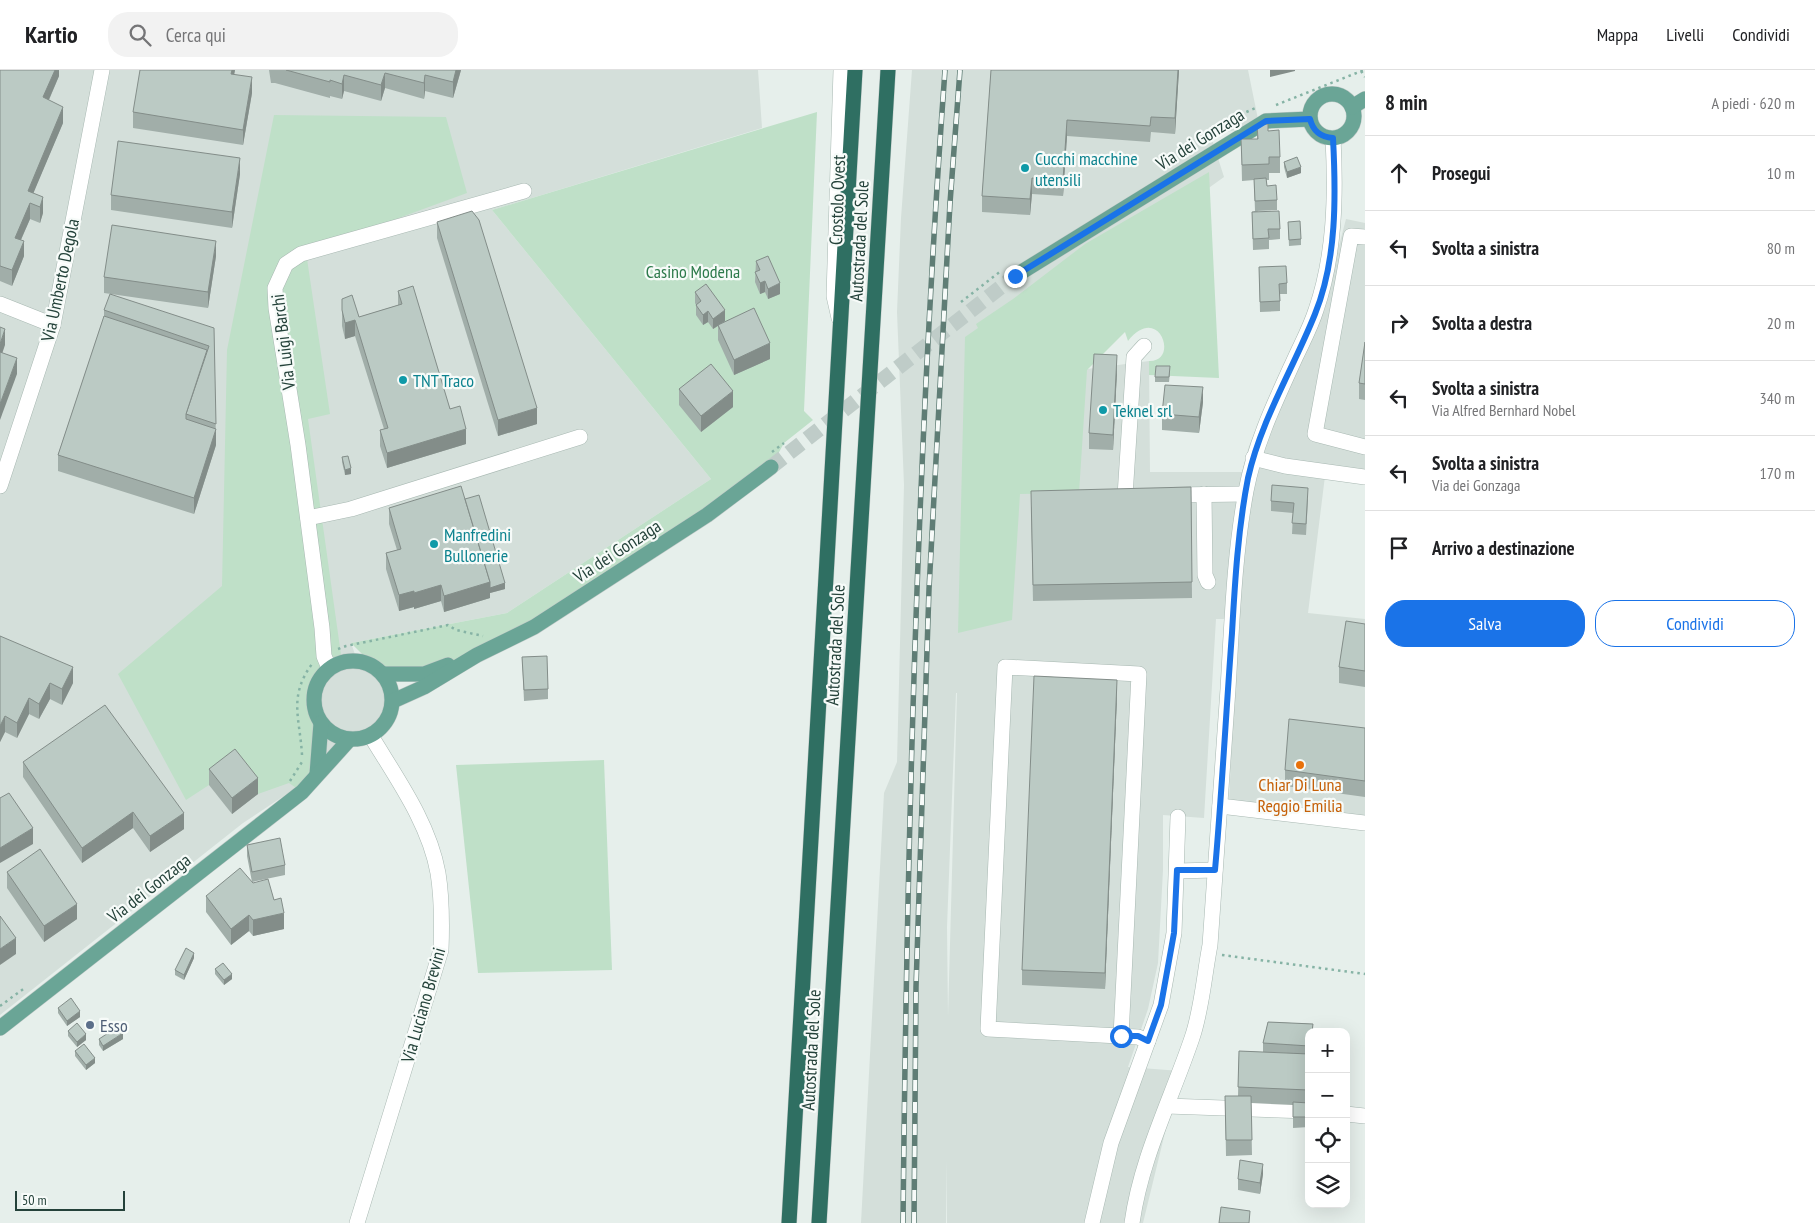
<!DOCTYPE html>
<html lang="it">
<meta charset="utf-8">
<style>
body{margin:0;font-family:"PT Sans Narrow",sans-serif;background:#f2f2f2;color:#202124}
.controls{position:absolute;right:15px;bottom:15px;display:grid;overflow:hidden;border-radius:10px;box-shadow:0 5px 20px #0002}
.controls button{width:45px;height:45px;display:grid;place-items:center;padding:0;border:0;border-bottom:1px solid #e0e0e0;background:#fff;color:#202124;font:25px sans-serif}
.scale{position:absolute;left:15px;bottom:12px;width:110px;box-sizing:border-box;padding-left:5px;border:2px solid #24423a;border-top:0;font-size:14px;line-height:18px;white-space:nowrap;color:#24423a;-webkit-text-stroke:4px #f7fbf9;paint-order:stroke}
.stop{position:absolute;width:15px;height:15px;margin:-11px;border:4px solid #1a73e8;border-radius:50%;background:#fff}
.stop.end{background:#1a73e8;border-color:#fff;box-shadow:0 1px 5px #0008}
.list{margin:0;padding:0;list-style:none}
h2{display:flex;justify-content:space-between;align-items:center;height:65px;margin:0;padding:0 20px;font-size:21px}
h2 small{font-size:16px;font-weight:400;color:#757577}
.list li{display:grid;grid-template-columns:32px 1fr auto;gap:15px;align-items:center;box-sizing:border-box;height:75px;padding:0 20px;border-top:1px solid #e0e0e0}
.list b{display:block;font-size:19px;white-space:nowrap}
.list p{margin:0;font-size:16px;white-space:nowrap;color:#757577}
.list em{font-size:16px;font-style:normal;color:#757577}
.actions{display:flex;gap:10px;padding:15px 20px}
.actions a{flex:1;padding:11px 0;border:1px solid #1a73e8;border-radius:20px;text-align:center;font-size:18px;color:#1a73e8}
.actions .main{background:#1a73e8;color:#fff}
.icon{flex:none;width:28px;height:28px;fill:none;stroke:currentColor;stroke-width:2;stroke-linecap:round;stroke-linejoin:round}
.map{position:relative;flex:none;width:1365px;height:1153px;overflow:hidden}
header{display:flex;align-items:center;gap:30px;box-sizing:border-box;height:70px;padding:0 25px;background:#fff;border-bottom:1px solid #e0e0e0}
header strong{font-size:24px}
nav{display:flex;gap:28px;margin-inline-start:auto;font-size:18px}
.search{width:350px;height:45px;background:#f2f2f2;display:flex;align-items:center;gap:12px;box-sizing:border-box;padding:0 18px;border-radius:20px;color:#757577;font-size:19px}
main{display:flex}
aside{flex:1;background:#fff}
.map>svg:first-child{display:block}
</style>
<header>
<strong>Kartio</strong>
<div class="search"><svg class="icon" aria-label="search" viewBox="0 0 24 24"><circle cx="10" cy="10" r="6"/><path d="M15 15l6 6"/></svg>Cerca qui</div>
<nav><a>Mappa</a><a>Livelli</a><a>Condividi</a></nav>
</header>
<main>
<div class="map">
<svg width="1365" height="1153" viewBox="0 0 1365 1153">
<rect width="100%" height="100%" fill="#e6efeb"/>
<g fill="#d4dfda" fill-rule="evenodd">
<path d="M0,0h758l4,58 -270,82 219,269 -204,134 -156,30 6,17 15,4 12,10 9,27 -2,13 -6,9 -14,13 -22,4 -32,34 -74,49 -243,192z"/>
<path d="M912,0h336l11,54 -48,12 13,41 -46,33 -91,159 62,-8 1,111h92l7,-26 34,-77 41,-66 22,-84 19,4v250l-39,-5 -18,145 57,6v208l-136,-24 8,-184h-21l-12,199 -41,-3v55l-5,93 -10,46 -20,58 52,4 -37,152h-196v-63l-1,63h-85l23,-430 13,-31 7,-277 -7,-173 4,-94zM956,623h1l-9,323 -1,-89z"/>
</g>
<g fill="#bfe0c8">
<path d="M817,42l-13,299 9,9 -29,23 -13,24 -237,160 -110,47 -52,-10 -21,-21 156,-30 204,-134 -219,-269z"/>
<path d="M274,45l172,2 21,76 -161,59 24,162 -22,5 34,243 -13,6 -12,16 -3,20 7,19 -4,51 -15,18 -13,-9 -31,11 -49,-9 -23,15 -68,-126 104,-88 5,-236z"/>
<path d="M1209,102l10,206 -70,-3v-14c31,1 10,-59 -21,-20l-3,-9 -38,38 -8,123 -59,1 -8,126 -54,13 7,-296 13,-9 -2,-4 37,-25 72,-55z"/>
<path d="M604,690l8,210 -134,3 -22,-208z"/>
</g>
<g fill="none" stroke-linecap="round" stroke-linejoin="round">
<path stroke="#bfccc8" stroke-width="15" stroke-dasharray="15 8" stroke-linecap="butt" d="M771,397l244,-191"/>
<defs>
<g id="minor">
<path d="M1365,167l-14,-1 -36,198 50,13"/>
<path d="M0,234l53,21"/>
<path d="M839,248l-5,-22 7,-226"/>
<path d="M1253,388l32,8 80,11"/>
<path d="M0,416l53,-161 49,-255"/>
<path d="M1204,424l1,81 3,7"/>
<path d="M1172,425l73,-1"/>
<path d="M1125,426l9,-139 10,-11"/>
<path d="M308,448l43,-9 229,-72"/>
<path d="M329,598l-5,-12 -2,-28 -24,-183 -22,-137 -1,-20 11,-24 15,-10 223,-63"/>
<path d="M1220,736l145,17"/>
<path d="M1177,801l38,-1"/>
<path d="M1121,966l18,-362 -134,-7 -17,362 150,8 10,4"/>
<path d="M1167,1036l142,5"/>
<path d="M1346,1044l19,2"/>
<path d="M357,1153l84,-273c1,-26 1,-52 -3,-77 -9,-50 -41,-94 -67,-137"/>
<path d="M1092,1153l19,-80 50,-138 13,-72 4,-116"/>
<path d="M1132,1153c9,-65 39,-123 60,-185 10,-29 12,-62 18,-93 6,-85 12,-171 18,-256 4,-66 6,-133 18,-198 9,-48 30,-91 50,-135 7,-15 15,-30 20,-46 19,-55 20,-115 17,-172"/>
</g>
<g id="major">
<circle cx="1332" cy="46" r="22"/>
<path d="M1352,37l13,-8"/>
<path d="M1015,206l251,-155 44,-2"/>
<circle cx="353" cy="630" r="39"/>
<path d="M384,604h40l24,-9"/>
<path d="M393,631l31,-14 53,-32 57,-28 173,-112 64,-48"/>
<path d="M317,704l4,-51"/>
<path d="M0,958l302,-236 47,-52"/>
</g>
<g id="highway">
<path d="M789,1153l66,-1153"/>
<path d="M819,1153l69,-1153"/>
</g>
</defs>
<use href="#minor" stroke="#a8b8b2" stroke-width="16"/>
<use href="#major" stroke="#c2cac8" stroke-width="16"/>
<use href="#highway" stroke="#c2cac8" stroke-width="16"/>
<g stroke="#86b3a5" stroke-width="2.5" stroke-dasharray="2.5 4" stroke-linecap="butt">
<path d="M1361,1l4,6"/>
<path d="M1276,35l88,-35"/>
<path d="M1215,63l8,-11 35,-15"/>
<path d="M961,232l40,-31"/>
<path d="M772,382l12,-9"/>
<path d="M338,579l8,-3 102,-21 8,5 27,6"/>
<path d="M302,685c-2,-37 -14,-58 10,-91"/>
<path d="M290,711l12,-19"/>
<path d="M1222,885l143,19"/>
<path d="M0,936l26,-19"/>
</g>
<use href="#minor" stroke="#fff" stroke-width="15"/>
<use href="#major" stroke="#6aa596" stroke-width="15"/>
<use href="#highway" stroke="#2f6f62" stroke-width="15"/>
<defs>
<g id="rail">
<path d="M903,1153c4,-385 14,-769 42,-1153"/>
<path d="M914,1153l2,-236 13,-398 21,-386 10,-133"/>
</g>
</defs>
<use href="#rail" stroke="#5f7d75" stroke-width="5.5"/>
<use href="#rail" stroke="#f7fbf9" stroke-width="4" stroke-dasharray="11" stroke-linecap="butt"/>
</g>
<g fill="#a1aea9">
<path d="M0,0h59v6l-10,24 14,23 -30,70 10,20 -3,10 -10,-4 -9,21 3,16 -12,30 -12,-5z"/>
<path d="M235,0l-1,5 18,18 -9,52 -110,-17v-16z"/>
<path d="M269,0h192l-8,28 -28,-7 -1,8 -39,-11 -4,13 -37,-10 -2,8 -12,-3v2l-55,-15h-4z"/>
<path d="M991,0h188l-4,64 -24,-2 -1,10 -83,-6 -4,60 -31,-2 -2,21 -48,-3v-16z"/>
<path d="M1257,55l11,6 12,26v16h-11v7h-3l1,6 10,14v10l-20,1 23,18v10l-11,1v9l-16,1 -1,-38 3,-1 -1,-31 -12,1 -1,-42h16z"/>
<path d="M1284,92l17,11 -14,5 -3,-11z"/>
<path d="M240,104l-8,54 -121,-18v-15z"/>
<path d="M437,152l100,202 -39,12 -61,-198z"/>
<path d="M1288,152l13,17v6l-12,1z"/>
<path d="M216,186l-8,52 -104,-15v-16z"/>
<path d="M756,191l24,33 -12,5 -3,-7 -5,2 -5,-12z"/>
<path d="M1259,197l28,16v11h-7v17l-20,1z"/>
<path d="M398,221l68,153 -79,24 -7,-22v-16l4,-1 -29,-93 -10,3 -3,-13v-16l17,7 39,-12z"/>
<path d="M695,222l30,29 45,38 -36,16 -16,-35v-14l-5,3 -5,-7 -5,3 -7,-10v-10l-1,-2z"/>
<path d="M104,240l110,18 2,117 -22,69 -136,-43v-16l46,-139z"/>
<path d="M1365,272v58l-6,-1v-16z"/>
<path d="M1117,301l-4,79 -24,-1v-16z"/>
<path d="M1170,302l-1,10h-14v-5z"/>
<path d="M679,319l54,18 -32,25 -22,-27z"/>
<path d="M1203,332l-4,31 -37,-3v-16z"/>
<path d="M342,387l9,17 -6,1 -3,-13z"/>
<path d="M1191,417l1,111 -159,3 -2,-94z"/>
<path d="M465,429l40,90 -15,4v5l-46,14 -3,-11 -27,8v-2l-15,4 -13,-42v-16l11,-3 -8,-26v-16z"/>
<path d="M1308,429l-2,36 -14,-1 1,-21 -22,-2v-10z"/>
<path d="M1365,554v63l-26,-4v-16z"/>
<path d="M0,566l73,47 -11,22 -12,-6 -11,20 -10,-5 -12,24 -12,-6 -5,10z"/>
<path d="M522,587l26,32v10l-24,2z"/>
<path d="M1117,626l-12,293 -83,-4v-15z"/>
<path d="M1365,658v69l-80,-11v-16z"/>
<path d="M23,692l161,67 -34,23 -17,-24 -51,35 -59,-86z"/>
<path d="M209,699l49,25 -26,20 -23,-29z"/>
<path d="M247,775l38,20v10l-33,7 22,18 10,29 -31,7 -4,-5 -18,14 -25,-33v-16l46,-14 -5,-26z"/>
<path d="M7,802l70,47 -33,23 -37,-54z"/>
<path d="M194,888l-10,22 -9,-5v-5z"/>
<path d="M215,899l17,10 -8,6 -9,-11z"/>
<path d="M58,938l22,9 -13,9 -9,-13z"/>
<path d="M1268,952l45,2v8h-4v95l-16,1v-23l-42,-2 1,52 -26,1 -1,-60h13l1,-45 24,1v-9z"/>
<path d="M68,961l18,9 -9,7 -9,-11z"/>
<path d="M99,969h24l-20,12 -4,-6z"/>
<path d="M75,981l20,12 -9,7 -11,-14z"/>
<path d="M1263,1104l-3,20 -22,-4v-11z"/>
</g>
<g fill="#838d89">
<path d="M55,0h4v6l-16,37v-16z"/>
<path d="M232,0h3l-4,20v-16z"/>
<path d="M456,0h5l-8,28v-16z"/>
<path d="M1178,0h1l-4,64v-16z"/>
<path d="M1270,0h25v1l-25,6z"/>
<path d="M385,3v15l-4,13v-16z"/>
<path d="M344,5v16l-2,8v-15z"/>
<path d="M425,5v16l-1,8v-16z"/>
<path d="M252,7v16l-9,52v-15z"/>
<path d="M63,37v16l-35,83v-15z"/>
<path d="M1067,50v16l-4,60v-16z"/>
<path d="M240,88v16l-8,54v-16z"/>
<path d="M1301,97v6l-14,5v-6z"/>
<path d="M1032,108v16l-2,21v-16z"/>
<path d="M43,127v16l-3,10v-16z"/>
<path d="M30,133v16l-15,34v-15z"/>
<path d="M24,171v15l-12,30v-16z"/>
<path d="M216,171v15l-8,52v-16z"/>
<path d="M765,211v11l-5,2v-11z"/>
<path d="M780,213v11l-12,5v-10z"/>
<path d="M725,240v11l-12,8v-10z"/>
<path d="M708,241v11l-5,3v-10z"/>
<path d="M355,250v16l-10,3v-16z"/>
<path d="M5,259v16l-5,15v-16z"/>
<path d="M770,273v16l-36,16v-15z"/>
<path d="M1117,285v16l-4,79v-15z"/>
<path d="M17,288v16l-17,46v-16z"/>
<path d="M1203,317v15l-4,31v-16z"/>
<path d="M733,321v16l-32,25v-16z"/>
<path d="M537,338v16l-39,12v-16z"/>
<path d="M216,359v16l-22,69v-16z"/>
<path d="M466,359v15l-79,24v-15z"/>
<path d="M351,398v6l-6,1v-5z"/>
<path d="M490,512l15,1v6l-15,4v5l-46,14v-16z"/>
<path d="M441,515v16l-27,8v-16z"/>
<path d="M414,521v16l-15,4v-16z"/>
<path d="M73,597v16l-11,22v-16z"/>
<path d="M1117,610v16l-12,293v-16z"/>
<path d="M50,613v16l-11,20v-15z"/>
<path d="M29,628v16l-12,24v-15z"/>
<path d="M5,646v16l-5,10v-16z"/>
<path d="M258,708v16l-26,20v-16z"/>
<path d="M133,742v16l-51,35v-15z"/>
<path d="M184,743v16l-34,23v-16z"/>
<path d="M33,758v16l-33,19v-15z"/>
<path d="M77,834v15l-33,23v-16z"/>
<path d="M284,843v16l-31,7v-16z"/>
<path d="M249,845v16l-18,14v-16z"/>
<path d="M16,868v16l-16,11v-16z"/>
<path d="M194,883v5l-10,22v-5z"/>
<path d="M232,904v5l-8,6v-5z"/>
<path d="M80,941v6l-13,9v-5z"/>
<path d="M123,963v6l-20,12v-5z"/>
<path d="M86,964v6l-9,7v-5z"/>
<path d="M95,988v5l-9,7v-5z"/>
<path d="M1263,1094v10l-3,20v-11z"/>
</g>
<g fill="#bbcac4" stroke="#838d89">
<path d="M0,0h55l-12,27 20,10 -35,84 15,6 -3,10 -10,-4 -15,35 9,3 -12,29 -12,-4z"/>
<path d="M140,0h92l-1,4 21,3 -9,53 -110,-18z"/>
<path d="M286,0h170l-3,12 -28,-7 -1,8 -39,-10 -4,12 -37,-10 -2,9 -12,-4v2z"/>
<path d="M991,0h187l-3,48 -24,-1 -1,9 -83,-6 -4,60 -31,-2 -2,21 -48,-3z"/>
<path d="M1268,54v7l11,-1 1,27h-11v7l-27,1 -1,-26h17l-1,-14z"/>
<path d="M118,71l122,17 -8,54 -121,-17z"/>
<path d="M1297,87l4,10 -14,5 -3,-10z"/>
<path d="M1266,108l1,8 9,-1 1,15 -22,1 -1,-22z"/>
<path d="M472,141l7,9 58,188 -39,12 -61,-198z"/>
<path d="M1279,141l1,18h-12l1,9 -16,1 -1,-27z"/>
<path d="M1300,151l1,18 -12,1 -1,-18z"/>
<path d="M112,155l104,16 -8,51 -104,-15z"/>
<path d="M768,186l12,27 -12,6 -3,-8 -5,2 -5,-11 5,-2 -4,-9z"/>
<path d="M1286,196l1,17 -8,1 1,17 -20,1 -1,-35z"/>
<path d="M706,214l19,26 -12,9 -5,-8 -5,4 -7,-10 5,-4 -6,-9z"/>
<path d="M413,216l37,123 10,-3 6,23 -79,24 -7,-23 8,-2 -33,-108 -10,3 -3,-13v-11l10,-4 7,22 43,-13 -4,-13z"/>
<path d="M110,224l104,34 2,96 -30,-10 23,-68 -105,-36z"/>
<path d="M754,238l16,35 -36,17 -16,-35z"/>
<path d="M104,246l103,34 -21,64v5l30,10 -22,69 -136,-43z"/>
<path d="M0,257l5,2 -5,15z"/>
<path d="M1365,272v42l-6,-1z"/>
<path d="M0,282l17,6 -17,46z"/>
<path d="M1094,284l23,1 -4,80 -24,-2z"/>
<path d="M711,294l22,27 -32,25 -22,-27z"/>
<path d="M1156,296h14l-1,11h-14z"/>
<path d="M1165,315l38,2 -4,30 -37,-3z"/>
<path d="M348,386l3,12 -6,2 -3,-13z"/>
<path d="M1272,415l36,3 -2,36 -14,-1 2,-20 -23,-2z"/>
<path d="M461,416l29,96 -46,14 -3,-11 -27,8v-2l-15,4 -13,-42 15,-4 -12,-41z"/>
<path d="M1191,417l1,95 -159,3 -2,-94z"/>
<path d="M479,425l26,88 -15,5v-6l-25,-83z"/>
<path d="M1346,551l19,3v47l-26,-4z"/>
<path d="M0,566l73,31 -11,22 -12,-6 -11,21 -10,-6 -12,25 -12,-7 -5,10z"/>
<path d="M547,586l1,33 -24,1 -2,-33z"/>
<path d="M1034,606l83,4 -12,293 -83,-3z"/>
<path d="M105,635l79,108 -34,23 -17,-24 -51,36 -59,-86z"/>
<path d="M1289,649l76,9v53l-80,-11z"/>
<path d="M235,679l23,29 -26,20 -23,-29z"/>
<path d="M9,723l24,35 -33,20v-50z"/>
<path d="M280,768l5,27 -33,7 -5,-27z"/>
<path d="M40,779l37,55 -33,22 -37,-54z"/>
<path d="M240,798l13,15 15,-4 6,21 7,-2 3,15 -31,7 -4,-5 -18,14 -25,-33z"/>
<path d="M0,846l16,22 -16,11z"/>
<path d="M186,878l8,5 -10,22 -9,-5z"/>
<path d="M223,893l9,11 -8,6 -9,-11z"/>
<path d="M71,928l9,13 -13,10 -9,-13z"/>
<path d="M1268,952l45,2 -1,8h-3v14l-46,-3z"/>
<path d="M77,953l9,11 -9,8 -9,-11z"/>
<path d="M119,956l4,7 -20,13 -4,-7z"/>
<path d="M84,974l11,14 -9,7 -11,-14z"/>
<path d="M1239,981l70,3 -1,36 -70,-3z"/>
<path d="M1225,1026h26l1,44h-26z"/>
<path d="M1293,1032l16,1v14h-16z"/>
<path d="M1240,1090l23,4 -3,19 -22,-4z"/>
<path d="M1221,1137l29,4 -1,12h-30z"/>
</g>
<g fill="none" stroke-linecap="round" stroke-linejoin="round">
<path stroke="#1a73e8" stroke-width="6" d="M1015,206l251,-155 44,-2c3,12 10,18 23,19 3,57 4,122 -18,176 -22,55 -54,106 -67,164 -10,51 -13,103 -16,155 -6,79 -10,158 -17,237h-38l-3,63 -13,72 -13,36 -10,-5h-17"/>
</g>
<g fill="#0f9aa8" stroke="#f7fbf9" stroke-width="2">
<circle cx="1025" cy="98" r="5"/>
<circle cx="403" cy="310" r="5"/>
<circle cx="1103" cy="340" r="5"/>
<circle cx="434" cy="474" r="5"/>
</g>
<circle fill="#e8710a" stroke="#f7fbf9" stroke-width="2" cx="1300" cy="695" r="5"/>
<circle fill="#5c6f8a" stroke="#f7fbf9" stroke-width="2" cx="90" cy="955" r="5"/>
<g text-anchor="middle" dominant-baseline="central" stroke-width="4.5" stroke-linejoin="round" paint-order="stroke">
<g font-size="18" fill="#24423a" stroke="#f7fbf9">
<text transform="translate(1200 69) rotate(-32)">Via dei Gonzaga</text>
<text transform="translate(837 130) rotate(-88)">Crostolo Ovest</text>
<text transform="translate(859 171) rotate(-87)">Autostrada del Sole</text>
<text transform="translate(60 210) rotate(-78)">Via Umberto Degola</text>
<text transform="translate(283 272) rotate(-97)">Via Luigi Barchi</text>
<text transform="translate(617 481) rotate(-33)">Via dei Gonzaga</text>
<text transform="translate(835 575) rotate(-87)">Autostrada del Sole</text>
<text transform="translate(149 818) rotate(-38)">Via dei Gonzaga</text>
<text transform="translate(423 935) rotate(-74)">Via Luciano Brevini</text>
<text transform="translate(811 980) rotate(-87)">Autostrada del Sole</text>
</g>
<g font-size="18" fill="#0d838f" stroke="#f7fbf9" text-anchor="start">
<text x="1035" y="88">Cucchi macchine<tspan x="1035" dy="21">utensili</tspan></text>
<text x="413" y="310">TNT Traco</text>
<text x="1113" y="340">Teknel srl</text>
<text x="444" y="464">Manfredini<tspan x="444" dy="21">Bullonerie</tspan></text>
</g>
<g font-size="18" fill="#2d7a4b" stroke="#f7fbf9">
<text x="693" y="201">Casino Modena</text>
</g>
<g font-size="18" fill="#c56008" stroke="#f7fbf9">
<text x="1300" y="714">Chiar Di Luna<tspan x="1300" dy="21">Reggio Emilia</tspan></text>
</g>
<g font-size="18" fill="#4e5e75" stroke="#f7fbf9" text-anchor="start">
<text x="100" y="955">Esso</text>
</g>
</g>
</svg>
<div class="controls">
<button>+</button>
<button>−</button>
<button><svg class="icon" aria-label="locate" viewBox="0 0 24 24"><circle cx="12" cy="12" r="6"/><path d="M12 2v4M12 18v4M2 12h4M18 12h4"/></svg></button>
<button><svg class="icon" aria-label="layers" viewBox="0 0 24 24"><path d="M12 4l9 5-9 5-9-5zM3 14l9 5 9-5"/></svg></button>
</div>
<div class="scale">50 m</div>
<div class="stop" style="left:1121px;top:966px"></div>
<div class="stop end" style="left:1015px;top:206px"></div>
</div>
<aside>
<h2>8 min<small>A piedi · 620 m</small></h2>
<ul class="list">
<li><svg class="icon" aria-label="ahead" viewBox="0 0 24 24"><path d="M12 20V5M6 11l6-6 6 6"/></svg><div><b>Prosegui</b></div><em>10 m</em></li>
<li><svg class="icon" aria-label="left" viewBox="0 0 24 24"><path d="M17 20v-9H6M10 6l-5 5 5 5"/></svg><div><b>Svolta a sinistra</b></div><em>80 m</em></li>
<li><svg class="icon" aria-label="right" viewBox="0 0 24 24"><path d="M7 20v-9h11M14 6l5 5-5 5"/></svg><div><b>Svolta a destra</b></div><em>20 m</em></li>
<li><svg class="icon" aria-label="left" viewBox="0 0 24 24"><path d="M17 20v-9H6M10 6l-5 5 5 5"/></svg><div><b>Svolta a sinistra</b><p>Via Alfred Bernhard Nobel</p></div><em>340 m</em></li>
<li><svg class="icon" aria-label="left" viewBox="0 0 24 24"><path d="M17 20v-9H6M10 6l-5 5 5 5"/></svg><div><b>Svolta a sinistra</b><p>Via dei Gonzaga</p></div><em>170 m</em></li>
<li><svg class="icon" aria-label="arrive" viewBox="0 0 24 24"><path d="M6 21V4h12l-3 4 3 4H6"/></svg><div><b>Arrivo a destinazione</b></div></li>
</ul>
<div class="actions"><a class="main">Salva</a><a>Condividi</a></div>
</aside>
</main>
